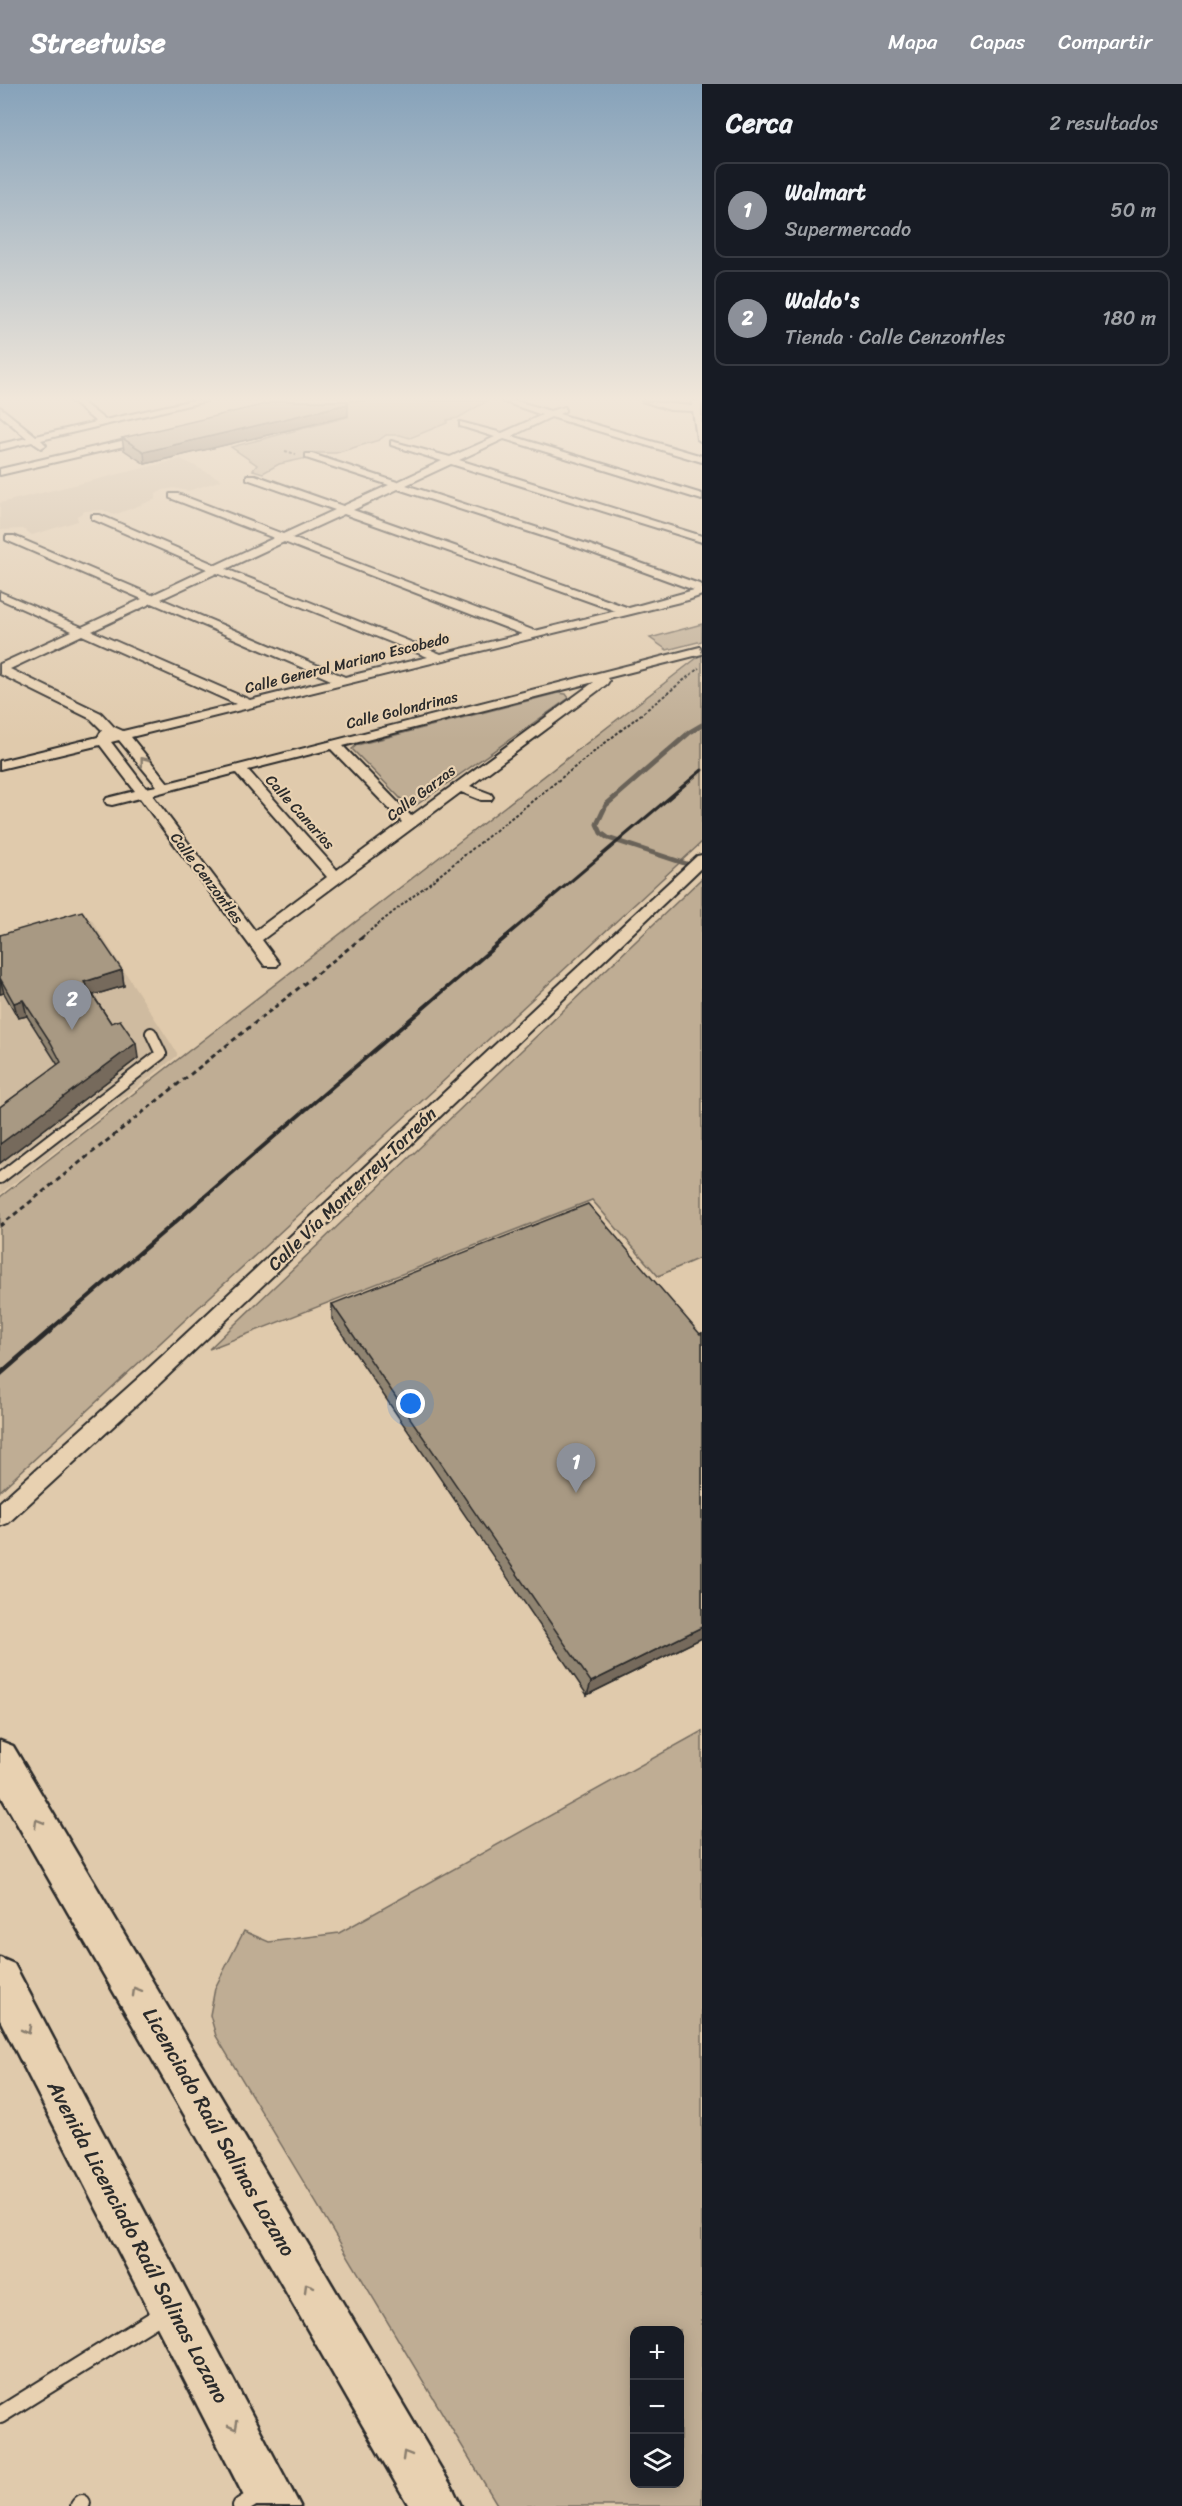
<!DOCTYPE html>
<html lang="es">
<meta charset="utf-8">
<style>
body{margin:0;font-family:Sriracha,sans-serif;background:#242831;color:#f1f3f6}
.controls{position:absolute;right:18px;bottom:18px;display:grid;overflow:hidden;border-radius:12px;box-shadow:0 3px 15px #0003}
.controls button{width:54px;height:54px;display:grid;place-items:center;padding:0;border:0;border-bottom:2px solid #363941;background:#171b24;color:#f1f3f6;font:30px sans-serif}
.you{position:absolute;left:411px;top:1320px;width:21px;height:21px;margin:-15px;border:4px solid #fff;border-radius:50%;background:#1a73e8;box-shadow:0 0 0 9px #1a73e833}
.badge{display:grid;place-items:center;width:39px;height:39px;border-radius:50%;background:#8c9099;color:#fff;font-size:20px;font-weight:700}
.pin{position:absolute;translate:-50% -50px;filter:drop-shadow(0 2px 3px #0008)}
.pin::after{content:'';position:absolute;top:32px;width:21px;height:18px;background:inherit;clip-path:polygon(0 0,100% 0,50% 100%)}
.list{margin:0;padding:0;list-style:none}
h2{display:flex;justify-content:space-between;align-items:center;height:78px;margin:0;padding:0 24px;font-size:26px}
h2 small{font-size:20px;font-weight:400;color:#9ea1a6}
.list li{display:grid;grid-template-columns:39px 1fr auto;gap:18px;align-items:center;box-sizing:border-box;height:96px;margin:0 12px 12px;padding:0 12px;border:2px solid #363941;border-radius:12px}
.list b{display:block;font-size:22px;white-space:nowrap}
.list p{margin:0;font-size:20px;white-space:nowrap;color:#9ea1a6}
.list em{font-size:20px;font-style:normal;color:#9ea1a6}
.icon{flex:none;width:33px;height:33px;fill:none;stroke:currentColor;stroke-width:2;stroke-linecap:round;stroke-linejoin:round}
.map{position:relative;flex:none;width:702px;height:2422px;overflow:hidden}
header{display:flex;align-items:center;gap:36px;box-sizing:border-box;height:84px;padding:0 30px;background:#8c9099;color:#fff}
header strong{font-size:28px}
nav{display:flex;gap:33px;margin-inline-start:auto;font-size:21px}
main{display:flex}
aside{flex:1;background:#171b24}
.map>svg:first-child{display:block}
</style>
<header>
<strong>Streetwise</strong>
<nav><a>Mapa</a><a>Capas</a><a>Compartir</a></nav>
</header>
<main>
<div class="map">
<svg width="702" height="2422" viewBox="0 0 702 2422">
<rect width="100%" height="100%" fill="#e0caac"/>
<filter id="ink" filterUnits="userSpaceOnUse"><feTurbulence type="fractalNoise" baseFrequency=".0167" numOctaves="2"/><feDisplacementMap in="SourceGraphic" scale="12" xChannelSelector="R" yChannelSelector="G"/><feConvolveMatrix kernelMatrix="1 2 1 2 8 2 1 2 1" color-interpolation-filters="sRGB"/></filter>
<g filter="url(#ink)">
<g fill="#cfbba0">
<path d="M181,375l41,21 -34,11 -14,-3 -11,2 -7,4v5l-42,16 -11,-5 -18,1 -8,5 1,5 -46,14 -9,-6 -23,1v-27z"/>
<path d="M91,835l86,134v3l-177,138v-249z"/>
</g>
<g fill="#bfad94" stroke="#756c60" stroke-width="1.5" fill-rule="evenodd">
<path d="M325,317h162l-29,17 -11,2v3l-37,15 -10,-3h-14l-7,5 -43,13h-21l-8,5 -28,6 -16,9 -10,-3 4,-5 -26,-18 117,-30 -25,-15z"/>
<path d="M702,540v17l-35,9 -17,-12z"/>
<path d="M702,570v188l-702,649v-294z"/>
<path d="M558,609l8,1 3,4 -154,108 -10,-3 -53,-54 5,-4z"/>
<path d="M702,794v379l-44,19 -66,-76 -383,149z"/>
<path d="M702,1647v775h-204l-282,-470 -6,-21 5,-27 29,-57 25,11 70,-9zM634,2246h46v154h-46z"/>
</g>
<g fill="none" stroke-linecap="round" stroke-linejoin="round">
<path stroke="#696258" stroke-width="5" d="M702,641l-12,7 -84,73 -9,19 4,9 7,5 94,31"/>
<defs>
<path id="service-far1" d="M0,1094l161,-124 -10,-21"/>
<g id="service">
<path d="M0,2331l164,-102"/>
<path d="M79,2422l3,-3"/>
<path d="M241,2422l18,-11"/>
</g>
<g id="minor">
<path d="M71,317h10l24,19 84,-19h17l-165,39 5,5 -5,3 -9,-6 -32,8v-6l27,-6 -27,-23v-8l36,29 60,-14z"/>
<path d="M502,317h15l33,10 15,-4v4l-6,3 143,42v6l-151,-45 -39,19 190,58v6l-198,-61 -45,21 243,76v6l-251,-78 -45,21 181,59 115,41v10l-14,5 -557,137 37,46 532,-136 2,7 -95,24 2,3 -2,3 -137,102 21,8 2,3 -2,3h-10l-20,-8 -199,148 17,23 -2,3h-12l-125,-168 -28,7 -5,-1 -2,-3 2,-3 28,-7 -35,-46 -100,24v-8l98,-24 4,-7 -11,-11 -91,-45v-10l72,-33 -72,-32v-7l82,35 60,-28 -136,-59v-4h8l138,59 55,-26 -115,-50v-4h8l116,50 58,-27 -104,-40v-4h8l105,40 52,-24 -88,-31v-4h8l88,31 46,-21 -83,-27v-4h6l85,28 45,-21 -51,-16v-4l59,16 45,-20 -35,-11v-4l42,11 40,-18zM398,405l181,59 115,42 -65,18 -276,-98zM344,430l272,97 -81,20 -243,-93zM284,458l238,92 -81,20 -215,-85zM217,489l211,84 -83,20 -184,-78zM152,519l179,77 -81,20 -158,-69zM82,551l154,69 -113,27 -9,-4 -13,-14 -91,-44zM594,598l-183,134 -68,-70zM119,656l38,46 -11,2 -35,-46zM331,665l71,73 -65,48 -89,-100zM236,689l91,104 -72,54 -103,-136z"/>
<path d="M642,317l50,5v-5h9l1,41 -5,-3 -4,-28 -23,-1z"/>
<path d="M147,351l5,3 -2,2 -150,35v-6z"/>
<path d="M702,771v12l-544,518 -150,138 -8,3v-24l144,-129 553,-517z"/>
</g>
<g id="secondary">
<path d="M0,1657l13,5 440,743 8,17h-52l-409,-712z"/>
<path d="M0,1874l14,6 286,542h-51l-249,-486z"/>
</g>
</defs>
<use href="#service-far1" stroke="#2b2b2b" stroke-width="14"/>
<use href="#service" stroke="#2b2b2b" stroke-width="20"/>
<use href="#minor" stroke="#2b2b2b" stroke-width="4"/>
<use href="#secondary" stroke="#2b2b2b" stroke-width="5"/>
<g stroke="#2b2b2b" stroke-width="2" stroke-dasharray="3 2" stroke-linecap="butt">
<path d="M285,367l11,3"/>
<path d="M362,853l337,-269"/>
</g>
<path stroke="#2b2b2b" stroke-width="3" stroke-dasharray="5 4" stroke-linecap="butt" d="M0,1142l364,-290"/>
<use href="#service-far1" stroke="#e8d1b1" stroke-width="10"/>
<use href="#service" stroke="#e8d1b1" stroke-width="16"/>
<use href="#minor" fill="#e8d1b1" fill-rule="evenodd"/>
<use href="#secondary" fill="#e8d1b1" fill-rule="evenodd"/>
<path stroke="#2b2b2b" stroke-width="3" d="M505,853l197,-167"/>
<path stroke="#2b2b2b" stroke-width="4" d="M50,1246l457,-394"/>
<path stroke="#2b2b2b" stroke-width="5" d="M0,1290l52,-45"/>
</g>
<g fill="#908471" stroke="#2b2b2b" stroke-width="1.5">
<path d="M348,332l-203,48 -21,-14 -2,-12z"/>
<path d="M0,851l122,35 2,16 -31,9 18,28 27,35 -138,105v-56l58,-42 -31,-49 -9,2 -14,-25 -4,1z"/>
<path d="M332,1220l368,30 2,-1v305l-115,57 -255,-376z"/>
</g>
<g fill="#766b5c" stroke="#2b2b2b" stroke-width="1.5">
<path d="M348,320v12l-203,48 -1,-12z"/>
<path d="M122,886l2,16 -37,11 -3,-15z"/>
<path d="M0,894l4,15 -4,1z"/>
<path d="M23,916l4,16 -9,2 -4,-15z"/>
<path d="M136,959l2,15 -138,105v-19z"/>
<path d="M702,1543v11l-115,57 4,-13z"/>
</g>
<g fill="#a89983" stroke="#2b2b2b" stroke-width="1.5">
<path d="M279,317h68l1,3 -204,48 -22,-14z"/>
<path d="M82,827l40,59 -38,12 27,41 9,-3 16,23 -136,101v-37l61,-45 -10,-19 -28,-43 -9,3 -14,-25v-43z"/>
<path d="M588,1120l112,130 2,-1v294l-111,55 -259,-378z"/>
</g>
<defs><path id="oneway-chevron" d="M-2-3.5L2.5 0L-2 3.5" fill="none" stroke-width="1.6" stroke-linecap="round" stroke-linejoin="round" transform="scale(1.5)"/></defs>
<g stroke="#8a7e6e">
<use href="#oneway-chevron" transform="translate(144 677) rotate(-129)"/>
<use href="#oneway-chevron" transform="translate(38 1739) rotate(-120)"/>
<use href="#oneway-chevron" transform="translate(136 1907) rotate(-120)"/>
<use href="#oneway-chevron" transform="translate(27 1946) rotate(62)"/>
<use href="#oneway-chevron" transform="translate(308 2203) rotate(-120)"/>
<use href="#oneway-chevron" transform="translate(234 2342) rotate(62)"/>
<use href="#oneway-chevron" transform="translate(406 2371) rotate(-120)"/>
</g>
</g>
<linearGradient id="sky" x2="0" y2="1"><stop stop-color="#86a2ba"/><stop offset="0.48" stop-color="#f1e7da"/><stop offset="1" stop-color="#f1e7da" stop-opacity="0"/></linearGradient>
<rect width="702" height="656" fill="url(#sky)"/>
<g text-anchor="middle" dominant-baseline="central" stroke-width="4.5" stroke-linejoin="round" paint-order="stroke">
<g font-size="15" fill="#2b2b2b" stroke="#e8d1b1">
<text transform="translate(347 579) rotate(-14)">Calle General Mariano Escobedo</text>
<text transform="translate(402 626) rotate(-14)">Calle Golondrinas</text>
<text transform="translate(421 709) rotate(-37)">Calle Garzas</text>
<text transform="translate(300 728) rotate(48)">Calle Canarios</text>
<text transform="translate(207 794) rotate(53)">Calle Cenzontles</text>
</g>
<g font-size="18" fill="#2b2b2b" stroke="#e8d1b1">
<text transform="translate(352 1105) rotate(-44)">Calle Vía Monterrey-Torreón</text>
</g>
<g font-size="21" fill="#2b2b2b" stroke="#e8d1b1">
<text transform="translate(219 2048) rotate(60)">Licenciado Raúl Salinas Lozano</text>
<text transform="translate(138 2158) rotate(62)">Avenida Licenciado Raúl Salinas Lozano</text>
</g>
</g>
</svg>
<div class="controls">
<button>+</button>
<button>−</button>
<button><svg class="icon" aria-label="layers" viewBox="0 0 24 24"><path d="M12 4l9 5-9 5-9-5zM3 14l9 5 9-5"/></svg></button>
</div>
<div class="you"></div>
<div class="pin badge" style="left:576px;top:1409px">1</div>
<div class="pin badge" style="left:72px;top:946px">2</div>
</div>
<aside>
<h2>Cerca<small>2 resultados</small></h2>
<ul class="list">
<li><span class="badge">1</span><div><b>Walmart</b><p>Supermercado</p></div><em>50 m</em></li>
<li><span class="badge">2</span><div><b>Waldo's</b><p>Tienda · Calle Cenzontles</p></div><em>180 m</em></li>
</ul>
</aside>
</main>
